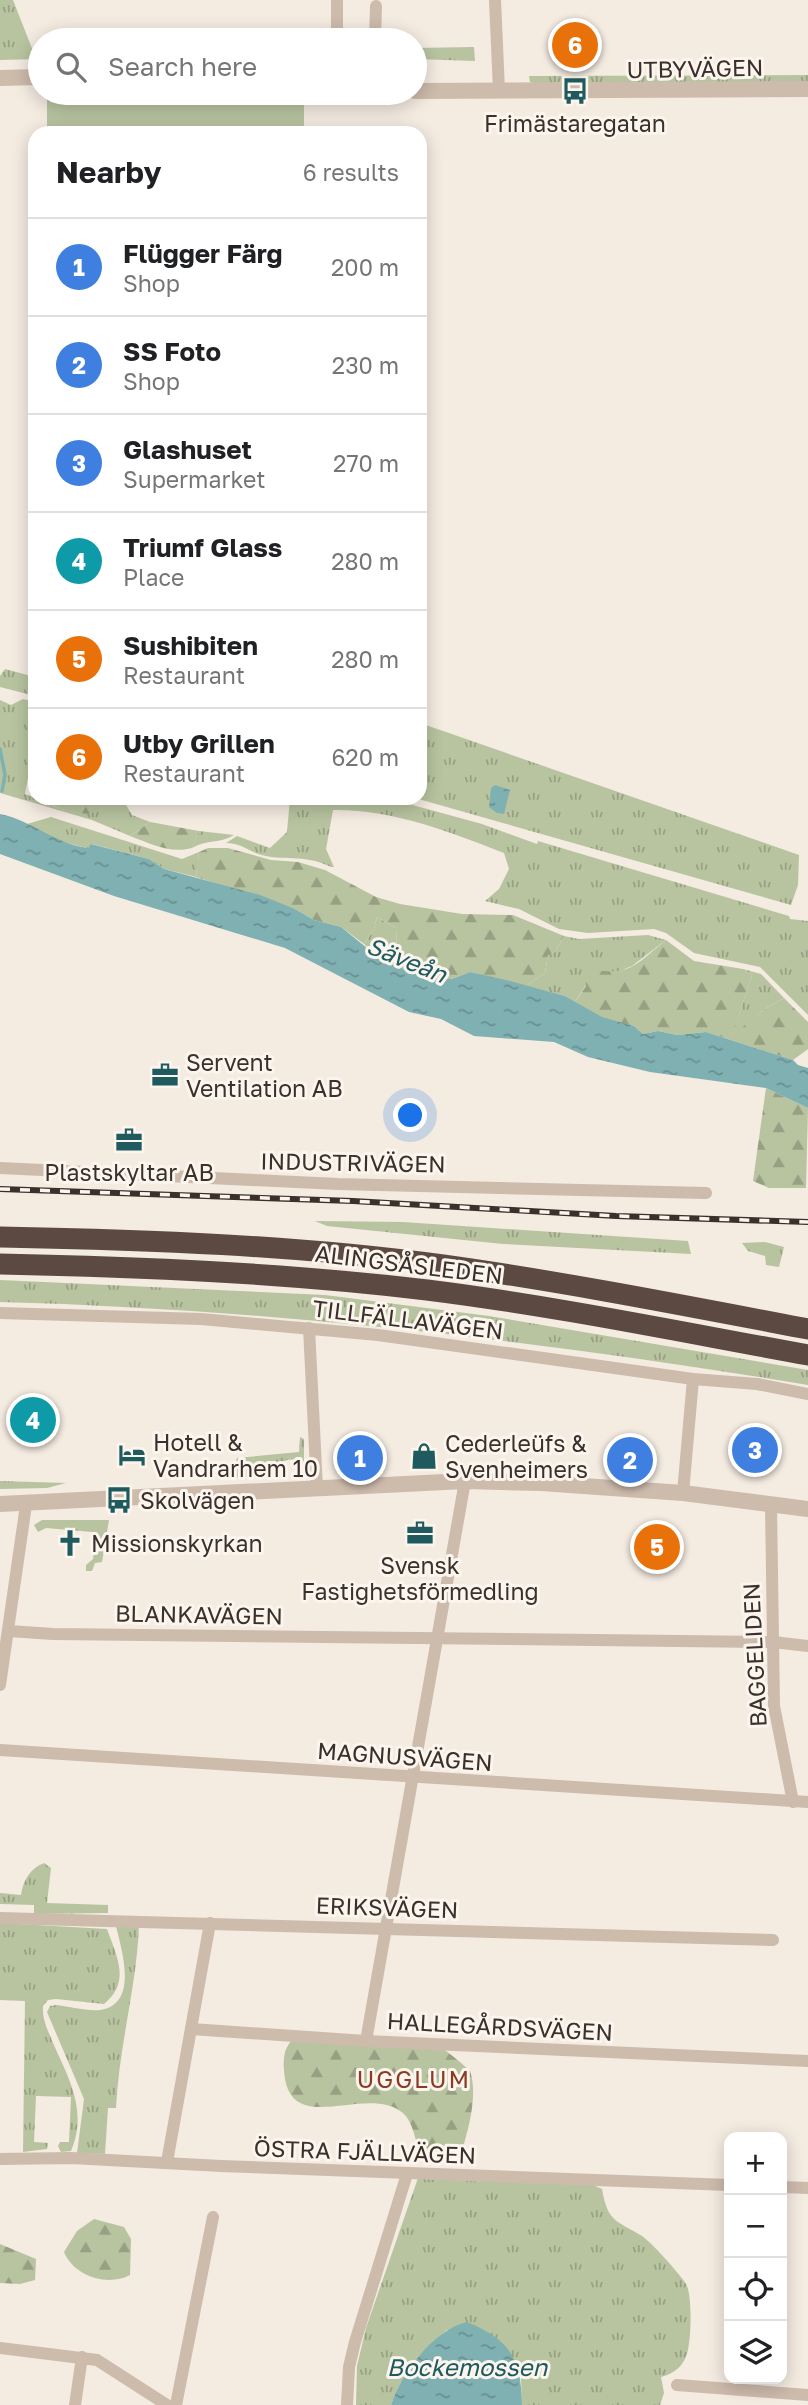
<!DOCTYPE html>
<meta charset="utf-8">
<style>
body{margin:0;font-family:"Golos Text",sans-serif;background:#f2f2f2;color:#202124}
.controls{position:absolute;right:21px;bottom:21px;display:grid;overflow:hidden;border-radius:14px;box-shadow:0 4px 18px #0003}
.controls button{width:63px;height:63px;display:grid;place-items:center;padding:0;border:0;border-bottom:2px solid #e0e0e0;background:#fff;color:#202124;font:35px sans-serif}
.you{position:absolute;left:411px;top:1116px;width:24px;height:24px;margin:-18px;border:5px solid #fff;border-radius:50%;background:#1a73e8;box-shadow:0 0 0 10px #1a73e833}
.badge{display:grid;place-items:center;width:46px;height:46px;border-radius:50%;background:#1a73e8;color:#fff;font-size:23px;font-weight:700}
.pin{position:absolute;translate:-50% -50%;border:4px solid #fff;box-shadow:0 2px 7px #0006}
.list{margin:0;padding:0;list-style:none}
h2{display:flex;justify-content:space-between;align-items:center;height:91px;margin:0;padding:0 28px;font-size:30px}
h2 small{font-size:23px;font-weight:400;color:#757577}
.list li{display:grid;grid-template-columns:46px 1fr auto;gap:21px;align-items:center;box-sizing:border-box;height:98px;padding:0 28px;border-top:2px solid #e0e0e0}
.list b{display:block;font-size:26px;white-space:nowrap}
.list p{margin:0;font-size:23px;white-space:nowrap;color:#757577}
.list em{font-size:23px;font-style:normal;color:#757577}
.icon{flex:none;width:38px;height:38px;fill:none;stroke:currentColor;stroke-width:2;stroke-linecap:round;stroke-linejoin:round}
.map{position:relative;flex:none;width:808px;height:2405px;overflow:hidden}
.search{position:absolute;background:#fff;box-shadow:0 4px 18px #0003;left:28px;top:28px;width:399px;height:77px;display:flex;align-items:center;gap:18px;box-sizing:border-box;padding:0 24px;border-radius:38px;color:#757577;font-size:26px}
.panel{position:absolute;background:#fff;box-shadow:0 4px 18px #0003;left:28px;top:126px;width:399px;height:679px;border-radius:21px}
.map>svg:first-child{display:block}
</style>
<div class="map">
<svg width="808" height="2405" viewBox="0 0 808 2405">
<defs>
<pattern id="grass-tufts" width="24" height="20" patternUnits="userSpaceOnUse" patternTransform="scale(1.75)"><rect width="24" height="20" fill="#b8c4a0"/><path d="M3 7l-1-3M5 7V3M7 7l1-3M15 17l-1-3M17 17v-4M19 17l1-3" fill="none" stroke="#97a083"/></pattern>
<pattern id="forest-firs" width="22" height="20" patternUnits="userSpaceOnUse" patternTransform="scale(1.75)"><rect width="22" height="20" fill="#b8c4a0"/><path d="M5 1l3.5 6h-7zM16 11l3.5 6h-7z" fill="#97a083"/></pattern>
<pattern id="water-ripples" width="26" height="14" patternUnits="userSpaceOnUse" patternTransform="scale(1.75)"><rect width="26" height="14" fill="#7fb0b2"/><path d="M2 4q2-2 4 0t4 0M15 11q2-2 4 0t4 0" fill="none" stroke="#699091"/></pattern>
</defs>
<rect width="100%" height="100%" fill="#f4ebe1"/>
<g fill="url(#grass-tufts)">
<path d="M0,0h13l20,51h7v8l-40,1z"/>
<path d="M474,47l1,14 -60,-2v-11z"/>
<path d="M808,75v7l-274,1 -4,-1 -1,-6z"/>
<path d="M5,669l30,8v19l-35,-9v-11z"/>
<path d="M23,699l12,3v59l-5,6 -5,27c28,10 66,36 86,4h11l10,17 18,7 -20,14 -38,-16 -92,-27v-93l11,5z"/>
<path d="M420,723l379,132 -1,30 -7,20 -376,-107h5z"/>
<path d="M290,798h97l95,26 55,20 1,-3 251,75 1,3 18,2v94l-48,-48 -66,-14 -28,-20 -12,-4 -66,4 -29,-4 -40,-20 -34,-8 14,-12 10,-20 -5,-16c-53,-21 -113,-44 -171,-43l-7,39 8,18h-3c-28,-14 -48,-5 -73,-13 -13,-5 -18,-11 -32,-11l11,-7 33,12 17,-16z"/>
<path d="M51,817l131,42 17,-7 -3,25 -32,-8 -15,-10 -57,-15 -4,4c-20,-3 -44,-13 -61,-24z"/>
<path d="M199,831l35,4c-14,9 -27,4 -42,13z"/>
<path d="M377,917l19,11 1,28 -24,-4 -9,-8 10,-15z"/>
<path d="M648,935l18,5 -34,26 -46,19 -11,17 -10,-6 -39,-10 19,-13 3,-19 7,-2 9,-16 15,3z"/>
<path d="M743,969l18,5 23,24 -21,12 -32,28 21,-63z"/>
<path d="M315,1221l88,1 285,19 3,13 -188,-10 -176,-18z"/>
<path d="M765,1242l19,5 -5,20 -13,-2 -1,-9 -17,-5 -6,-8z"/>
<path d="M0,1280l325,15 164,21 319,54v15c-265,-44 -539,-76 -808,-83z"/>
<path d="M300,1437l4,2v25c-13,-9 -26,-4 -30,11l-56,4c8,-9 15,0 19,-21l62,-6z"/>
<path d="M0,1481l66,2 -19,5 -47,1z"/>
<path d="M42,1520h67l-7,42 -7,1 -3,8h-6v-6l7,-6 3,-23 -4,-4 -46,-4 -8,4 -4,-7z"/>
<path d="M44,1863l7,5 -4,35 61,2v8l-74,1v-9l-34,-1v-11l21,2c2,-14 9,-27 23,-32z"/>
<path d="M0,1923l107,6c10,28 24,53 -3,75l-48,-5 -8,1 -5,6c-1,14 5,24 10,37 16,36 35,68 18,108l-10,1 -3,-6 2,-4h9l2,-45 -35,-1 -2,46 14,1 -1,6 -24,3 2,-151 -25,-1z"/>
<path d="M139,1924c-2,62 -20,121 -23,184h-8l-3,46 -28,-1 7,-54 -37,-87 3,-6 6,-1c13,1 36,8 49,4 33,-10 16,-61 11,-83z"/>
<path d="M418,2178h53l9,4 3,-3 103,3 16,7c6,34 14,31 40,47 8,5 39,39 44,48 6,10 5,47 3,59 -2,19 -10,29 -28,34l3,16 -4,12h-138l-1,-28 -74,-47c-23,21 -46,45 -56,75h-35l1,-39 9,-38z"/>
</g>
<g fill="url(#forest-firs)">
<path d="M35,798h76c-18,30 -50,10 -76,0z"/>
<path d="M150,822l49,9 -7,17c-23,6 -40,-4 -62,-12z"/>
<path d="M208,848h20l43,12 27,2 27,8 51,27 24,7 62,10 51,1 51,21 -9,16 -7,3 -3,18 -19,13 -56,-14 -18,7 -24,-1 -45,-17 -10,-9 24,3 -1,-27 -19,-11 -3,12 -10,15 -23,-17 -27,-7 -19,-11 -99,-32 3,-25z"/>
<path d="M666,940l28,21 49,8 9,6 -20,61 31,-26 21,-12 24,24v27l-15,11 -87,-28 -29,3 -19,-4 -15,3 -9,-8 -32,-8 -27,-16 11,-16 -1,-11 7,-6c39,8 45,-6 74,-29z"/>
<path d="M766,1088l42,20 -2,80h-37l-16,-7z"/>
<path d="M292,2040l148,7c7,4 24,18 30,24 8,24 -1,56 -8,80 -15,13 -26,10 -43,2 -3,-12 -6,-31 -16,-40 -37,-31 -115,28 -119,-43 -1,-10 0,-22 8,-30z"/>
<path d="M94,2219l30,8 7,12 -1,36c-23,12 -56,1 -66,-23l13,-21z"/>
<path d="M0,2244l36,15 -1,21 -15,4 -20,-1z"/>
</g>
<path fill="#b8c4a0" d="M47,93l257,6v34h-257z"/>
<g fill="url(#water-ripples)">
<path d="M495,785l15,5 -6,24 -7,-1 -8,-6 2,-19z"/>
<path d="M0,814c31,6 55,30 88,34l3,-4 58,15 15,10 96,26 35,14 19,11 27,7 42,34 45,17 24,1 18,-7 40,9 55,15 37,21 32,9 9,8 15,-3 19,4 29,-3 87,28 5,5 10,3v40l-42,-20 -116,-16 -62,-15 -34,-15 -80,-6 -33,-17 -32,-7 -124,-64 -171,-52 -114,-42z"/>
<path d="M467,2322c44,18 54,37 55,83h-131c10,-31 42,-75 76,-83z"/>
</g>
<g fill="none" stroke-linecap="round" stroke-linejoin="round">
<path stroke="#7fb0b2" stroke-width="3.5" d="M0,749l5,26 -3,16"/>
<g stroke="#cdbbac" stroke-width="12">
<path d="M337,0v40"/>
<path d="M495,0l4,91"/>
<path d="M375,40l1,-34"/>
<path d="M0,1168l338,16 368,9"/>
<path d="M0,1313l201,6 177,16 315,44 64,5 51,10"/>
<path d="M309,1328l8,161"/>
<path d="M683,1493l10,-114"/>
<path d="M771,1505l3,201 19,96"/>
<path d="M9,1631l44,3 720,8 35,4"/>
<path d="M0,1685l26,-180"/>
<path d="M0,1750l808,52"/>
<path d="M0,1918l773,22"/>
<path d="M191,2029l175,12 442,20"/>
<path d="M366,2041l99,-560"/>
<path d="M0,2159l71,-1 150,8 508,19"/>
<path d="M167,2162l43,-239"/>
<path d="M782,2187l26,1"/>
<path d="M0,2348l97,12 70,45"/>
<path d="M677,2385l131,10"/>
<path d="M75,2405l7,-48"/>
<path d="M176,2405l37,-188"/>
<path d="M347,2405l2,-38 6,-25 52,-168"/>
</g>
<g stroke="#cdbbac" stroke-width="16">
<path d="M0,78l40,-1"/>
<path d="M415,91l393,-2"/>
<path d="M0,1504l465,-23 76,2 142,10 125,16"/>
</g>
<g stroke="#5c4a42" stroke-width="21">
<path d="M0,1237c148,3 296,8 443,28 122,17 244,41 365,64"/>
<path d="M0,1264c143,3 285,9 427,26 128,16 254,42 381,65"/>
</g>
<defs>
<path id="rail" d="M0,1189l353,12 263,15 192,6"/>
</defs>
<use href="#rail" stroke="#3b302b" stroke-width="6"/>
<use href="#rail" stroke="#fbf5ee" stroke-width="3.5" stroke-dasharray="10" stroke-linecap="butt"/>
</g>
<defs>
<symbol id="bus-bare" viewBox="-9 -9 18 18"><path d="M-5-6H5V4H4V6H2V4H-2V6H-4V4H-5ZM-3.5-4V0h7V-4ZM-3.5 1.2v1.5H-2V1.2ZM2 1.2v1.5H3.5V1.2Z" fill="#1f5a5e" stroke="#fbf5ee" stroke-width="2.5" paint-order="stroke"/></symbol>
<symbol id="office-bare" viewBox="-9 -9 18 18"><path d="M-6-3h4V-5.5h4V-3h4V5H-6ZM-1-4.5V-3h2v-1.5ZM-6 0V1H6V0Z" fill="#1f5a5e" stroke="#fbf5ee" stroke-width="2.5" paint-order="stroke"/></symbol>
<symbol id="hotel-bare" viewBox="-9 -9 18 18"><path d="M-6-4.5h1.5V1H6V5H4.5V3h-9V5H-6ZM-4 0a1.8 1.8 0 1 1 3.6 0ZM.5 0V-2.5h3Q6-2.5 6 0Z" fill="#1f5a5e" stroke="#fbf5ee" stroke-width="2.5" paint-order="stroke"/></symbol>
<symbol id="shop-bare" viewBox="-9 -9 18 18"><path d="M-5-2.5h2.3a2.7 3.5 0 0 1 5.4 0H5L5.5 6h-11ZM-1.5-2.5h3a1.5 2.3 0 0 0-3 0Z" fill="#1f5a5e" stroke="#fbf5ee" stroke-width="2.5" paint-order="stroke"/></symbol>
<symbol id="church-bare" viewBox="-9 -9 18 18"><path d="M-1.2-6h2.4v3.5h3.3v2.4h-3.3V6h-2.4V-.1h-3.3v-2.4h3.3Z" fill="#1f5a5e" stroke="#fbf5ee" stroke-width="2.5" paint-order="stroke"/></symbol>
</defs>
<g fill-rule="evenodd">
<use href="#bus-bare" x="556" y="72" width="38" height="38"/>
<use href="#office-bare" x="146" y="1056" width="38" height="38"/>
<use href="#office-bare" x="110" y="1121" width="38" height="38"/>
<use href="#hotel-bare" x="113" y="1436" width="38" height="38"/>
<use href="#shop-bare" x="405" y="1437" width="38" height="38"/>
<use href="#bus-bare" x="100" y="1481" width="38" height="38"/>
<use href="#office-bare" x="401" y="1514" width="38" height="38"/>
<use href="#church-bare" x="51" y="1524" width="38" height="38"/>
</g>
<g text-anchor="middle" dominant-baseline="central" stroke-width="6" stroke-linejoin="round" paint-order="stroke">
<g font-size="23" fill="#3b302b" stroke="#fbf5ee">
<text transform="translate(695 68) rotate(-1)">UTBYVÄGEN</text>
<text transform="translate(353 1162) rotate(1)">INDUSTRIVÄGEN</text>
<text transform="translate(409 1264) rotate(7)">ALINGSÅSLEDEN</text>
<text transform="translate(408 1319) rotate(7)">TILLFÄLLAVÄGEN</text>
<text transform="translate(199 1614) rotate(1)">BLANKAVÄGEN</text>
<text transform="translate(754 1655) rotate(-93)">BAGGELIDEN</text>
<text transform="translate(405 1756) rotate(4)">MAGNUSVÄGEN</text>
<text transform="translate(387 1907) rotate(2)">ERIKSVÄGEN</text>
<text transform="translate(500 2026) rotate(3)">HALLEGÅRDSVÄGEN</text>
<text transform="translate(365 2151) rotate(2)">ÖSTRA FJÄLLVÄGEN</text>
</g>
<g font-size="23" fill="#3b302b" stroke="#fbf5ee" text-anchor="start">
<text x="575" y="123" text-anchor="middle">Frimästaregatan</text>
<text x="186" y="1062">Servent<tspan x="186" dy="26">Ventilation AB</tspan></text>
<text x="129" y="1172" text-anchor="middle">Plastskyltar AB</text>
<text x="153" y="1442">Hotell &amp;<tspan x="153" dy="26">Vandrarhem 10</tspan></text>
<text x="445" y="1443">Cederleüfs &amp;<tspan x="445" dy="26">Svenheimers</tspan></text>
<text x="140" y="1500">Skolvägen</text>
<text x="91" y="1543">Missionskyrkan</text>
<text x="420" y="1565" text-anchor="middle">Svensk<tspan x="420" dy="26">Fastighetsförmedling</tspan></text>
</g>
<g font-size="24" font-style="italic" fill="#1f5a5e" stroke="#fbf5ee">
<text transform="translate(407 959) rotate(22)">Säveån</text>
<text x="467" y="2366">Bockemossen</text>
</g>
<g font-size="24" letter-spacing="2" fill="#8c3b22" stroke="#fbf5ee">
<text x="414" y="2078">UGGLUM</text>
</g>
</g>
</svg>
<div class="controls">
<button>+</button>
<button>−</button>
<button><svg class="icon" aria-label="locate" viewBox="0 0 24 24"><circle cx="12" cy="12" r="6"/><path d="M12 2v4M12 18v4M2 12h4M18 12h4"/></svg></button>
<button><svg class="icon" aria-label="layers" viewBox="0 0 24 24"><path d="M12 4l9 5-9 5-9-5zM3 14l9 5 9-5"/></svg></button>
</div>
<div class="you"></div>
<div class="pin badge" style="left:360px;top:1458px;background:#3f7fe0">1</div>
<div class="pin badge" style="left:630px;top:1460px;background:#3f7fe0">2</div>
<div class="pin badge" style="left:755px;top:1450px;background:#3f7fe0">3</div>
<div class="pin badge" style="left:33px;top:1420px;background:#0f9aa8">4</div>
<div class="pin badge" style="left:657px;top:1547px;background:#e8710a">5</div>
<div class="pin badge" style="left:575px;top:45px;background:#e8710a">6</div>
<div class="search"><svg class="icon" aria-label="search" viewBox="0 0 24 24"><circle cx="10" cy="10" r="6"/><path d="M15 15l6 6"/></svg>Search here</div>
<section class="panel">
<h2>Nearby<small>6 results</small></h2>
<ul class="list">
<li><span class="badge" style="background:#3f7fe0">1</span><div><b>Flügger Färg</b><p>Shop</p></div><em>200 m</em></li>
<li><span class="badge" style="background:#3f7fe0">2</span><div><b>SS Foto</b><p>Shop</p></div><em>230 m</em></li>
<li><span class="badge" style="background:#3f7fe0">3</span><div><b>Glashuset</b><p>Supermarket</p></div><em>270 m</em></li>
<li><span class="badge" style="background:#0f9aa8">4</span><div><b>Triumf Glass</b><p>Place</p></div><em>280 m</em></li>
<li><span class="badge" style="background:#e8710a">5</span><div><b>Sushibiten</b><p>Restaurant</p></div><em>280 m</em></li>
<li><span class="badge" style="background:#e8710a">6</span><div><b>Utby Grillen</b><p>Restaurant</p></div><em>620 m</em></li>
</ul>
</section>
</div>
